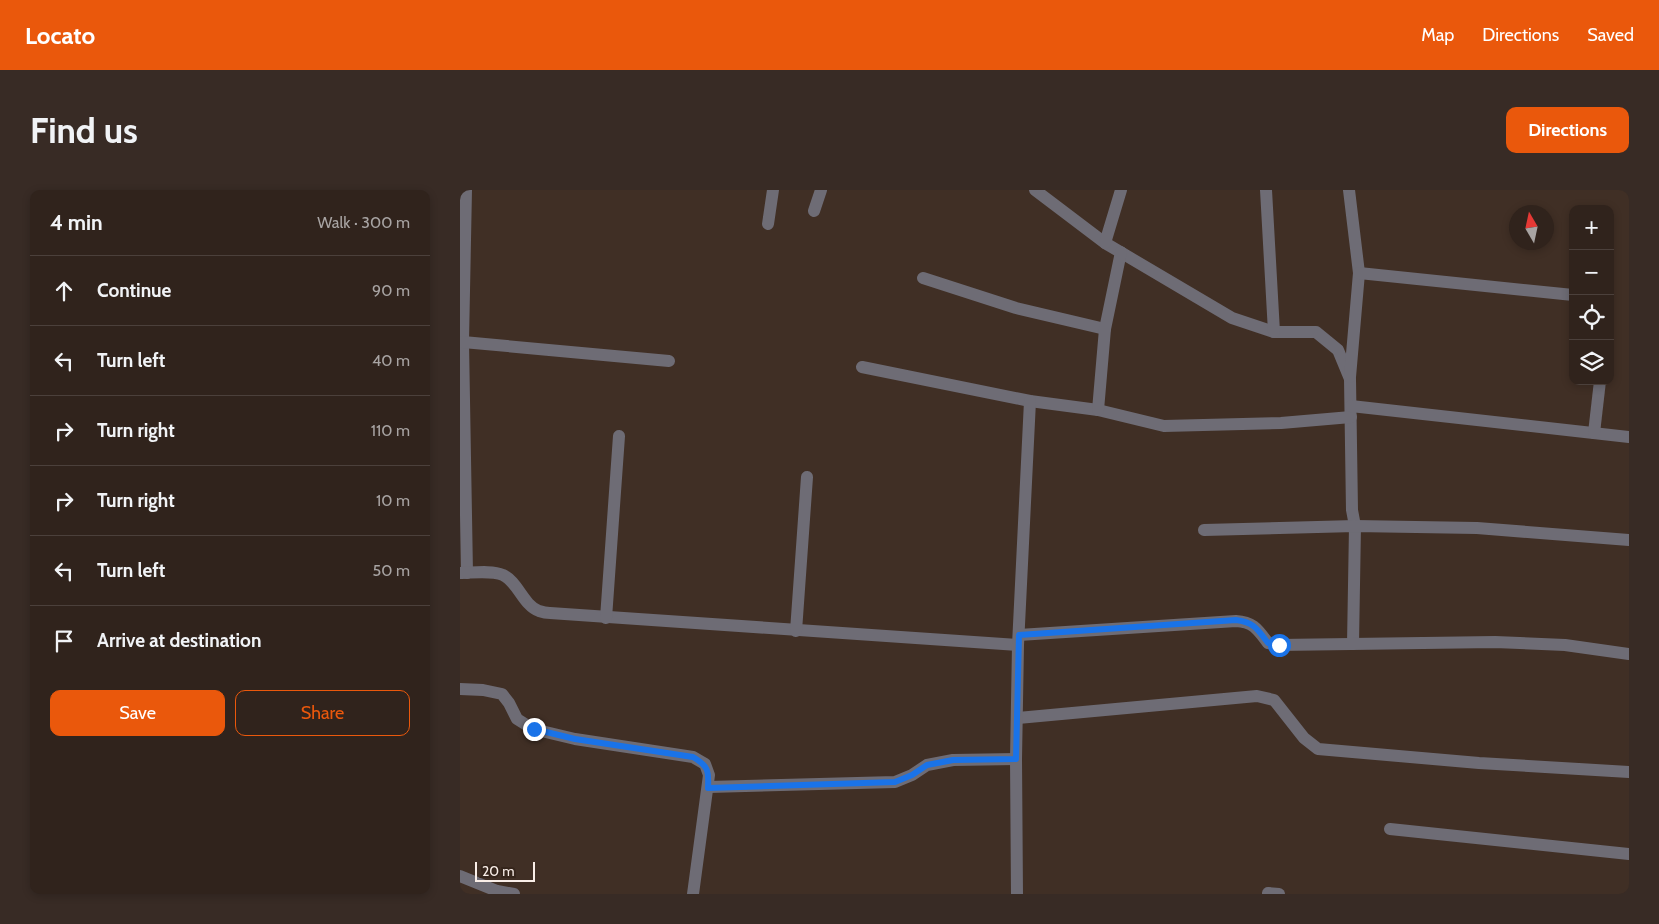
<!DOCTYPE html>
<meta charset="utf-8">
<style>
body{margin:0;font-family:Cabin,sans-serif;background:#382b25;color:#f1f3f6}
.controls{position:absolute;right:15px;top:15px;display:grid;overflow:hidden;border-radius:10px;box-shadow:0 2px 8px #0003}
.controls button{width:45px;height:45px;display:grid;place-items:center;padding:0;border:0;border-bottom:1px solid #4b403b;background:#30231c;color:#f1f3f6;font:25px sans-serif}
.compass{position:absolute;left:1049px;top:15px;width:45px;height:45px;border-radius:50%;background:#30231c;box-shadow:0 2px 8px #0003;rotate:351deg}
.scale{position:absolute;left:15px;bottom:12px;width:60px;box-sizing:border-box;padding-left:5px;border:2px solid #f9eee8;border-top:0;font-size:14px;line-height:18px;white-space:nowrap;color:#f9eee8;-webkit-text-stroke:4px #35251b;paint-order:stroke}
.stop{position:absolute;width:15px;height:15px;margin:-11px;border:4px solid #1a73e8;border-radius:50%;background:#fff}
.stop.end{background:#1a73e8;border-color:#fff;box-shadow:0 1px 5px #0008}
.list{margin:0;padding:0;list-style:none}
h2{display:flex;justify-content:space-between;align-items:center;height:65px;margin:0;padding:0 20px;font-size:21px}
h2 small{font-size:16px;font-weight:400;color:#a8a4a3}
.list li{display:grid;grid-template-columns:32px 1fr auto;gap:15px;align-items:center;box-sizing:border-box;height:70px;padding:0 20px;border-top:1px solid #4b403b}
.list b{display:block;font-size:19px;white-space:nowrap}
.list em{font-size:16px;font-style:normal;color:#a8a4a3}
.actions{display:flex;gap:10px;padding:15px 20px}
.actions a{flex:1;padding:11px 0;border:1px solid #ea580c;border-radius:10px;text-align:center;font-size:18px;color:#ea580c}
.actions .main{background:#ea580c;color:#fff}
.icon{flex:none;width:28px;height:28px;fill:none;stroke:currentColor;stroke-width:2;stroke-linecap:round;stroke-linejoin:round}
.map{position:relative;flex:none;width:1169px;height:704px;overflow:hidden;border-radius:10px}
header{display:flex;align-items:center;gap:30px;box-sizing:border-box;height:70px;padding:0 25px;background:#ea580c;color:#fff}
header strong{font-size:24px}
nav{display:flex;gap:28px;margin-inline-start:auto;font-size:18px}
.intro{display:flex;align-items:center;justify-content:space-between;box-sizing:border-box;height:120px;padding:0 30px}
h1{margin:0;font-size:35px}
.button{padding:12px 22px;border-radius:10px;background:#ea580c;color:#fff;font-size:18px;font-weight:700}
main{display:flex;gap:30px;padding:0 30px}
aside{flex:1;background:#30231c;border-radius:10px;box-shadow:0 2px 8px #0003}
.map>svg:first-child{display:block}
</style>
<header>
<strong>Locato</strong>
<nav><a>Map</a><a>Directions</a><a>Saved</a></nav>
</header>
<div class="intro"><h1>Find us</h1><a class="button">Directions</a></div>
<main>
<aside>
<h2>4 min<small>Walk · 300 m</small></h2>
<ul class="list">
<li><svg class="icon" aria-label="ahead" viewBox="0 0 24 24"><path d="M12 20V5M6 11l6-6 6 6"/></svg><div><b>Continue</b></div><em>90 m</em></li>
<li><svg class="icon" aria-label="left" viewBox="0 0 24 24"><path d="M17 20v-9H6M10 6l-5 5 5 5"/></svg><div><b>Turn left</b></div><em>40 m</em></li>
<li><svg class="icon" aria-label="right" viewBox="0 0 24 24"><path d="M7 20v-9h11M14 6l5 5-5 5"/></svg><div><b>Turn right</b></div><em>110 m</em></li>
<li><svg class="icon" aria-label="right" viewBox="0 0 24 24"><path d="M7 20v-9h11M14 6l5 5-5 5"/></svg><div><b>Turn right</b></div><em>10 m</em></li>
<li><svg class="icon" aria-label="left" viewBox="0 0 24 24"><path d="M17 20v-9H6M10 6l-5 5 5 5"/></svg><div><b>Turn left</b></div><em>50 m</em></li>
<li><svg class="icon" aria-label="arrive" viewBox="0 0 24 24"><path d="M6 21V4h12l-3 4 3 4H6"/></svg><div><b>Arrive at destination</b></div></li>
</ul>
<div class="actions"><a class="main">Save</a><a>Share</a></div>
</aside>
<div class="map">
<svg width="1169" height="704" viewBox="0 0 1169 704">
<rect width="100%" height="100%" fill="#402f25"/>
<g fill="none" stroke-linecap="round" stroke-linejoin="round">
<g stroke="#6e6c75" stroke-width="12">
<path d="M6,0l-3,152 4,231"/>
<path d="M575,0l70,53 127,75 42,14h42l22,18 12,29 2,131 3,16 -2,118"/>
<path d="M806,0l8,142"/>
<path d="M889,0l10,83 -9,104"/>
<path d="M354,21l7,-21"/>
<path d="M308,34l5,-34"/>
<path d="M645,53l16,-53"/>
<path d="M899,83l214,22"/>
<path d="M463,88l93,30 89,21"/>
<path d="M3,152l206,19"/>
<path d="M402,177l168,34 68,9 66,16 117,-3 70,-6"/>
<path d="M891,216l278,31"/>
<path d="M638,220l7,-81 16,-77"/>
<path d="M1134,243l6,-52"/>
<path d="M744,340l151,-4 122,2 152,12"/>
<path d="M0,383c12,0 31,-3 43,2 15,7 20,30 36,36 3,1 8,2 11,2l468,32"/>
<path d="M146,428l13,-182"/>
<path d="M336,441l11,-154"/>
<path d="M559,445l217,-14c18,1 22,9 32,22l11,2 216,-3 70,3 64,9"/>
<path d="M0,499l23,1 19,4 7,9 8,16 16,10 42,10 118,18 12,7 4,11 -16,119"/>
<path d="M558,528l239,-22 17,4 30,38 14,11 161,14 150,9"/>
<path d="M248,597l187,-5 17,-7 15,-10 26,-5 63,-1"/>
<path d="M930,639l239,25"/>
<path d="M0,686l37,15 17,3"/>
<path d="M808,703l11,1"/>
<path d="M557,704l-1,-135 2,-114 12,-244"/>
</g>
</g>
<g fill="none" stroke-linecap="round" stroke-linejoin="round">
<path stroke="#1a73e8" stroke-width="6" d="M74,539l41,10 118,18c15,9 16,13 15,31l187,-6 17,-7 15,-10 26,-5 63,-1 3,-124 217,-15c18,2 22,10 32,23l11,2"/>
</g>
</svg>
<div class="controls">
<button>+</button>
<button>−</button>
<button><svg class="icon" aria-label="locate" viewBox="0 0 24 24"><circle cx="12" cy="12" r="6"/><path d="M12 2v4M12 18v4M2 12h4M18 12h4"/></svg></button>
<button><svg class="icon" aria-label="layers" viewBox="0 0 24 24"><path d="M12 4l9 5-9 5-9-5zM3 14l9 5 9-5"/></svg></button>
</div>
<svg class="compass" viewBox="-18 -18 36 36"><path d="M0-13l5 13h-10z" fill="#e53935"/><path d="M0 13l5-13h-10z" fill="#a8a4a3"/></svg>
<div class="scale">20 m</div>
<div class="stop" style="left:819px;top:455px"></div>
<div class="stop end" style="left:74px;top:539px"></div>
</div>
</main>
